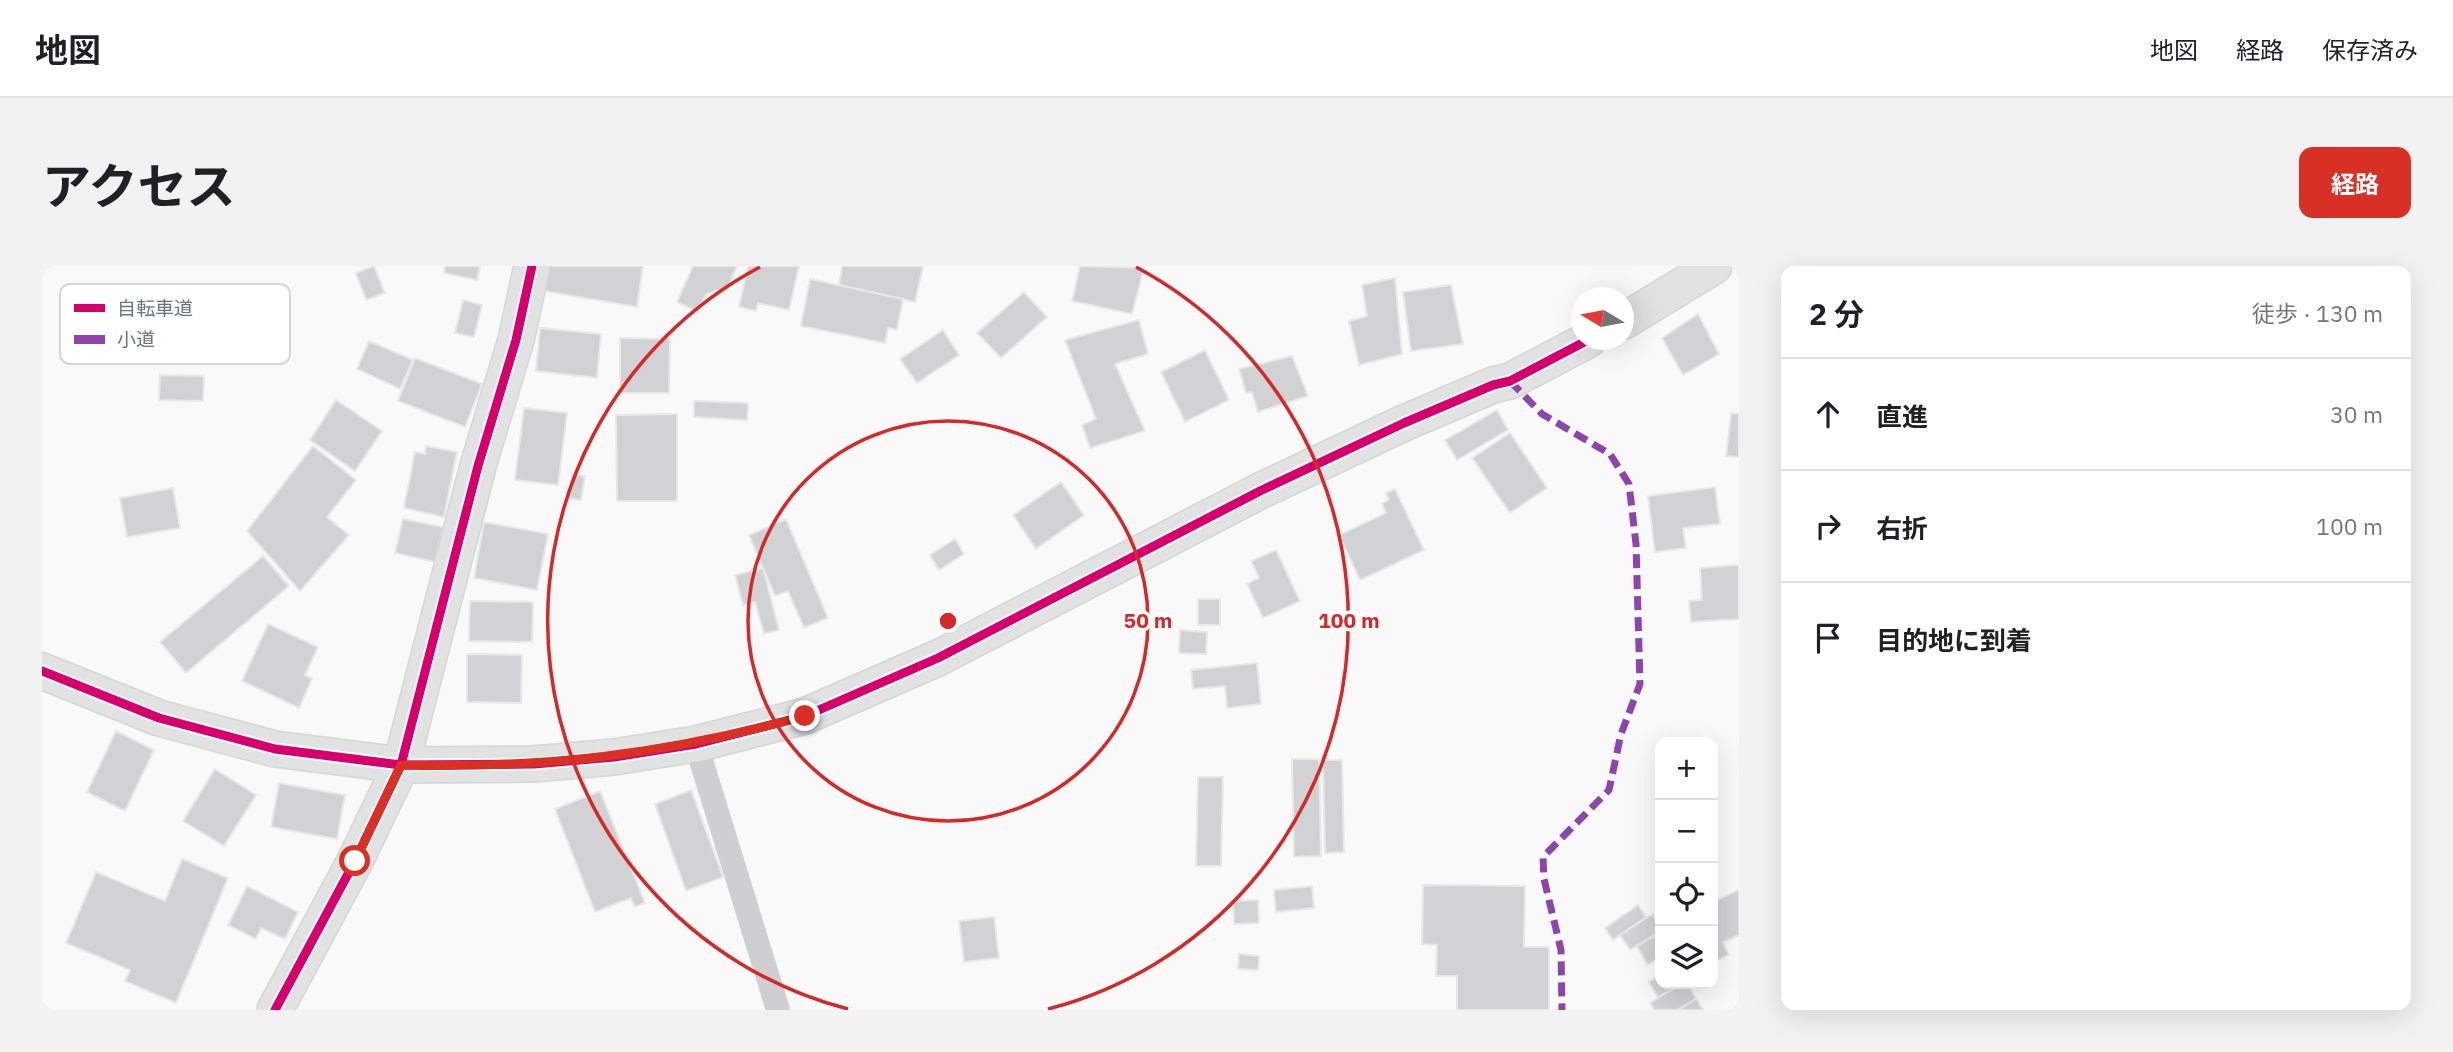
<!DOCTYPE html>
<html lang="ja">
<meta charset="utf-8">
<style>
body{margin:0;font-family:"IBM Plex Sans","Noto Sans JP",sans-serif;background:#f2f2f2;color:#202124}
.controls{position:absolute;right:21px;bottom:21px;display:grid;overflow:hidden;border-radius:14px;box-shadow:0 7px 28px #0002}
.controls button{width:63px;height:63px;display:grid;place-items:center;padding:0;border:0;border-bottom:2px solid #e0e0e0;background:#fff;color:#202124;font:35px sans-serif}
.compass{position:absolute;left:1529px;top:21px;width:63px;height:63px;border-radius:50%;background:#fff;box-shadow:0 7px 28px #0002;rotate:280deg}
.stop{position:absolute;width:21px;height:21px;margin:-16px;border:5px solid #d93025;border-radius:50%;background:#fff}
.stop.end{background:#d93025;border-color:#fff;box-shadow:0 2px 7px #0008}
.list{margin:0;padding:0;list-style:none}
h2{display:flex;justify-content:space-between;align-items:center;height:91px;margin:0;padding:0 28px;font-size:30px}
h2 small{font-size:23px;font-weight:400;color:#757577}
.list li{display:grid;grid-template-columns:46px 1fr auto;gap:21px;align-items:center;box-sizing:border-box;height:112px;padding:0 28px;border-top:2px solid #e0e0e0}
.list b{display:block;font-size:26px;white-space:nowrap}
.list em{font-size:23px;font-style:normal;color:#757577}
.icon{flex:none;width:38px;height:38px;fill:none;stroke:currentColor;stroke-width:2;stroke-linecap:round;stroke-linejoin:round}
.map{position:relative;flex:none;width:1697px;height:744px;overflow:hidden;border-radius:14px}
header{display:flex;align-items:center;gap:42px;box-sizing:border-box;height:98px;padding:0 35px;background:#fff;border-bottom:2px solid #e0e0e0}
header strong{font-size:33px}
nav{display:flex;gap:38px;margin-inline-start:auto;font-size:24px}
.intro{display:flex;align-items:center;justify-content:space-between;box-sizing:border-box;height:168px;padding:0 42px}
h1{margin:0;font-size:49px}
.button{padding:18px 32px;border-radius:14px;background:#d93025;color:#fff;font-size:24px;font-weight:700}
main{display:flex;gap:42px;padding:0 42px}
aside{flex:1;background:#fff;border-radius:14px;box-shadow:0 7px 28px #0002}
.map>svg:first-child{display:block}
</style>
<header>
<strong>地図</strong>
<nav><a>地図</a><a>経路</a><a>保存済み</a></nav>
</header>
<div class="intro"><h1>アクセス</h1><a class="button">経路</a></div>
<main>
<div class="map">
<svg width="1697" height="744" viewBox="0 0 1697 744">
<rect width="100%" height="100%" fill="#f9f9f9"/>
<g fill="#d0d2d3" stroke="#e8e8e8" stroke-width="2">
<path d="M332,0l11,27 -19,7 -10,-27z"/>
<path d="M403,0h35l-3,14 -33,-7z"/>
<path d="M506,0h95l-6,41 -93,-16z"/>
<path d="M651,0h44l-9,21 -22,7 -8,18 -21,-10z"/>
<path d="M706,0h51l-10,44 -31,-7 -2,8 -17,-4z"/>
<path d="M800,0h81l-8,36 -76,-17z"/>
<path d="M1038,0l64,2 -12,46 -60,-13z"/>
<path d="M1353,12l7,76 -43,11 -10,-44 18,-5 -5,-31z"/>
<path d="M768,13l93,20 -6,31 -9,-2 -3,15 -84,-17z"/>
<path d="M1409,19l12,59 -52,7 -8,-59z"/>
<path d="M982,26l23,25 -46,41 -24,-25z"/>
<path d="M421,34l19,5 -8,32 -19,-4z"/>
<path d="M1656,48l21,40 -36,21 -21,-37z"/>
<path d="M1097,54l9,34 -33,10 30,67 -55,17 -8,-23 14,-6 -31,-79z"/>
<path d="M498,62l61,6 -4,44 -61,-7z"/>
<path d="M901,64l16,25 -42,28 -17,-24z"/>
<path d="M578,72l50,1 -1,54h-49z"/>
<path d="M327,75l44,19 -13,29 -43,-20z"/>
<path d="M1163,84l24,50 -44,22 -24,-50z"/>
<path d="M1250,90l16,40 -50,16 -6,-20 -6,1 -7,-24z"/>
<path d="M373,92l67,26 -17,43 -67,-26z"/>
<path d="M118,109l44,1 -1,25 -44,-1z"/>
<path d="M294,134l46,31 -27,40 -45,-31z"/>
<path d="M652,135l54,2 -1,17 -53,-3z"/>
<path d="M482,142l43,5 -9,72 -43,-5z"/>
<path d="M1455,144l11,20 -51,30 -12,-20z"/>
<path d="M1689,147l8,1v43l-13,-1z"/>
<path d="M635,148v87h-60l-1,-86z"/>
<path d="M1468,167l37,55 -37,25 -38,-55z"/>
<path d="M271,180l43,34 -29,37 22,18 -49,56 -53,-60z"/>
<path d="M384,180l31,6 -13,65 -40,-9 11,-56 10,2z"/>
<path d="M530,208l13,2 -4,24 -12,-2z"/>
<path d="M1019,216l23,33 -48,34 -23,-34z"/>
<path d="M1673,221l5,37 -37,4 3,20 -31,4 -7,-56z"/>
<path d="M131,222l7,40 -53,9 -7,-39z"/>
<path d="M1353,223l29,61 -64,30 -21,-45 47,-22 -4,-10 7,-3 -3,-7z"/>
<path d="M361,253l40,8 -8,35 -40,-9z"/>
<path d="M744,253l42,99 -24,10 -16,-37 -13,5 -26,-61z"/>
<path d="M442,256l64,12 -11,56 -63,-12z"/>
<path d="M913,273l9,15 -25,16 -9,-15z"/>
<path d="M1234,284l24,51 -37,17 -16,-34 12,-6 -8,-17z"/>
<path d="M221,290l26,30 -103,87 -26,-31z"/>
<path d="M1697,299v54l-48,3 -2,-21 13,-1 -2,-32z"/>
<path d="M721,302l16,62 -15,4 -9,-32 -12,3 -8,-30z"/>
<rect x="1156" y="333" width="22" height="26"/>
<path d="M428,335l63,1 -1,40 -63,-1z"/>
<path d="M226,358l50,23 -13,28 7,4 -13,29 -57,-27z"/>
<path d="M1138,364l27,2 -1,22 -27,-1z"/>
<path d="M425,388l55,1 -1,48 -54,-1z"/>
<path d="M1215,397l4,41 -34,4 -2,-22 -32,3 -2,-19z"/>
<path d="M74,465l38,19 -29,61 -38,-19z"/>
<path d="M1250,493h27l2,97 -27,1z"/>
<path d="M1281,494h19l2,92 -19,1z"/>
<path d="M173,503l41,26 -32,51 -41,-25z"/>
<path d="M1156,511h25l-2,89h-25z"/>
<path d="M237,517l66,12 -8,44 -66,-12z"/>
<path d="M649,524l32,87 -37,14 -31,-87z"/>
<path d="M558,525l45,112 -10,4 -4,-9 -36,14 -40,-103z"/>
<path d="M140,593l46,19 -52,125 -51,-22 5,-11 -64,-27 30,-71 69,29z"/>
<path d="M1381,619l102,1 -1,61h25v63h-92v-34h-21l1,-31 -15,-1z"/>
<path d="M205,620l51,26 -13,27 -24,-11 -5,11 -28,-14z"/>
<path d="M1270,620l2,22 -38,4 -2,-22z"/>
<path d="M1697,624v45l-16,7 6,13 -16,7v-60z"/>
<path d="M1216,634l1,23 -25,1 -1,-23z"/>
<path d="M1596,639l8,12 -33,23 -8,-12z"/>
<path d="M1611,648l7,17 -30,19 -10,-15z"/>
<path d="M952,651l5,41 -35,4 -5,-41z"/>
<path d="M1618,667v24l-13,8 -10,-19z"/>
<path d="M1197,688l20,2 -1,14 -20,-1z"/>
<path d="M1618,709v9h22l-24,13 -9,-15z"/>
<path d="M1640,718h6l8,15 -19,11h-22l-5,-7z"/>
<path d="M1654,733l7,11h-25z"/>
</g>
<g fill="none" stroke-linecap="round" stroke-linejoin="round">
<defs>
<g id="secondary">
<path d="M1582,55l90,-55"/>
<path d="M0,405l117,47 116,31 126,16 133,-1 80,-7 82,-13 109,-28 133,-58 322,-167 144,-68 89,-38 17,-4 78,-41"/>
<path d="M233,744l80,-149 46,-96 77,-299 38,-126 16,-74"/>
</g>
</defs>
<use href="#secondary" stroke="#d5d6d7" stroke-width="38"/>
<path stroke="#cecfd0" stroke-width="24" d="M654,478l82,266"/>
<use href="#secondary" stroke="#e1e2e2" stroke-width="35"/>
<path stroke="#8e44ad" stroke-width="7" stroke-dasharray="14 7" stroke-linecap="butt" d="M1468,115l32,33 68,40 19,30 7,60 4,140 -19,50 -12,56 -66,67 1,22 17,71 1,60"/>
<defs>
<g id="cycleway">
<path d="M0,405l117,47 116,31 126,16 133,-1 80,-7 82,-13 109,-28 133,-58 322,-167 144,-68 89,-38 17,-4 78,-41"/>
<path d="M233,744l80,-149 46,-96 77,-299 38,-126 16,-74"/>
</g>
</defs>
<use href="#cycleway" stroke="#fff" stroke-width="13"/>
<use href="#cycleway" stroke="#d6006c" stroke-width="9"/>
</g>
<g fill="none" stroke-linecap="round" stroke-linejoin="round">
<path stroke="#d93025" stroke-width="9" d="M313,595l46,-96c143,4 266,-11 404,-49"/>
</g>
<g fill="none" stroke="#d62828" stroke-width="3.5">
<circle cx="906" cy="355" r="200"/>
<path d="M806 743A401 401 0 0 1 718 1M1094 1A401 401 0 0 1 1006 743"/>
</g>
<rect x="18" y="18" width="230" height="80" rx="10" fill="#fff" stroke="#d1d6da" stroke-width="2"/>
<rect x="32" y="38" width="31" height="8" fill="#d6006c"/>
<rect x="32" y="69" width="31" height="9" fill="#8e44ad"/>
<g font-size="19" fill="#657683">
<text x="75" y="49">自転車道</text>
<text x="75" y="80">小道</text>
</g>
<circle cx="906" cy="355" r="10" fill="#d62828" stroke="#fff" stroke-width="3.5"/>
<g font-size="21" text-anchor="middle" font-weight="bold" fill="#d62828" stroke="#fff" stroke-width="7" stroke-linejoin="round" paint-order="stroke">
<text x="1106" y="362">50 m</text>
<text x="1307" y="362">100 m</text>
</g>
</svg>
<div class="controls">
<button>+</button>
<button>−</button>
<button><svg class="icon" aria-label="locate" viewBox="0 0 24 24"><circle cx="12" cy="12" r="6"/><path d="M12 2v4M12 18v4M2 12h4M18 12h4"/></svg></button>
<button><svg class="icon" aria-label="layers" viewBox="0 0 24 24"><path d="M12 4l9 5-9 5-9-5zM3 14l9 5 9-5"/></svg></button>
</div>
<svg class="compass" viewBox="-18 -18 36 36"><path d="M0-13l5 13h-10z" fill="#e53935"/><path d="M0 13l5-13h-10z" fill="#757577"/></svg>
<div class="stop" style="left:313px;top:595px"></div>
<div class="stop end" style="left:763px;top:450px"></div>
</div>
<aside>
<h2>2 分<small>徒歩 · 130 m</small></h2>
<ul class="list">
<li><svg class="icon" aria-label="ahead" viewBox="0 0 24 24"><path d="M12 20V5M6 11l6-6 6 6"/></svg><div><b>直進</b></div><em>30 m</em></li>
<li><svg class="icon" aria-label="right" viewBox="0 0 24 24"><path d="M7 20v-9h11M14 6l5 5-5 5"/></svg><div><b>右折</b></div><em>100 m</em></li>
<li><svg class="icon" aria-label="arrive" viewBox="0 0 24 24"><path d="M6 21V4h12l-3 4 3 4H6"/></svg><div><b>目的地に到着</b></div></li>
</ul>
</aside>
</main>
